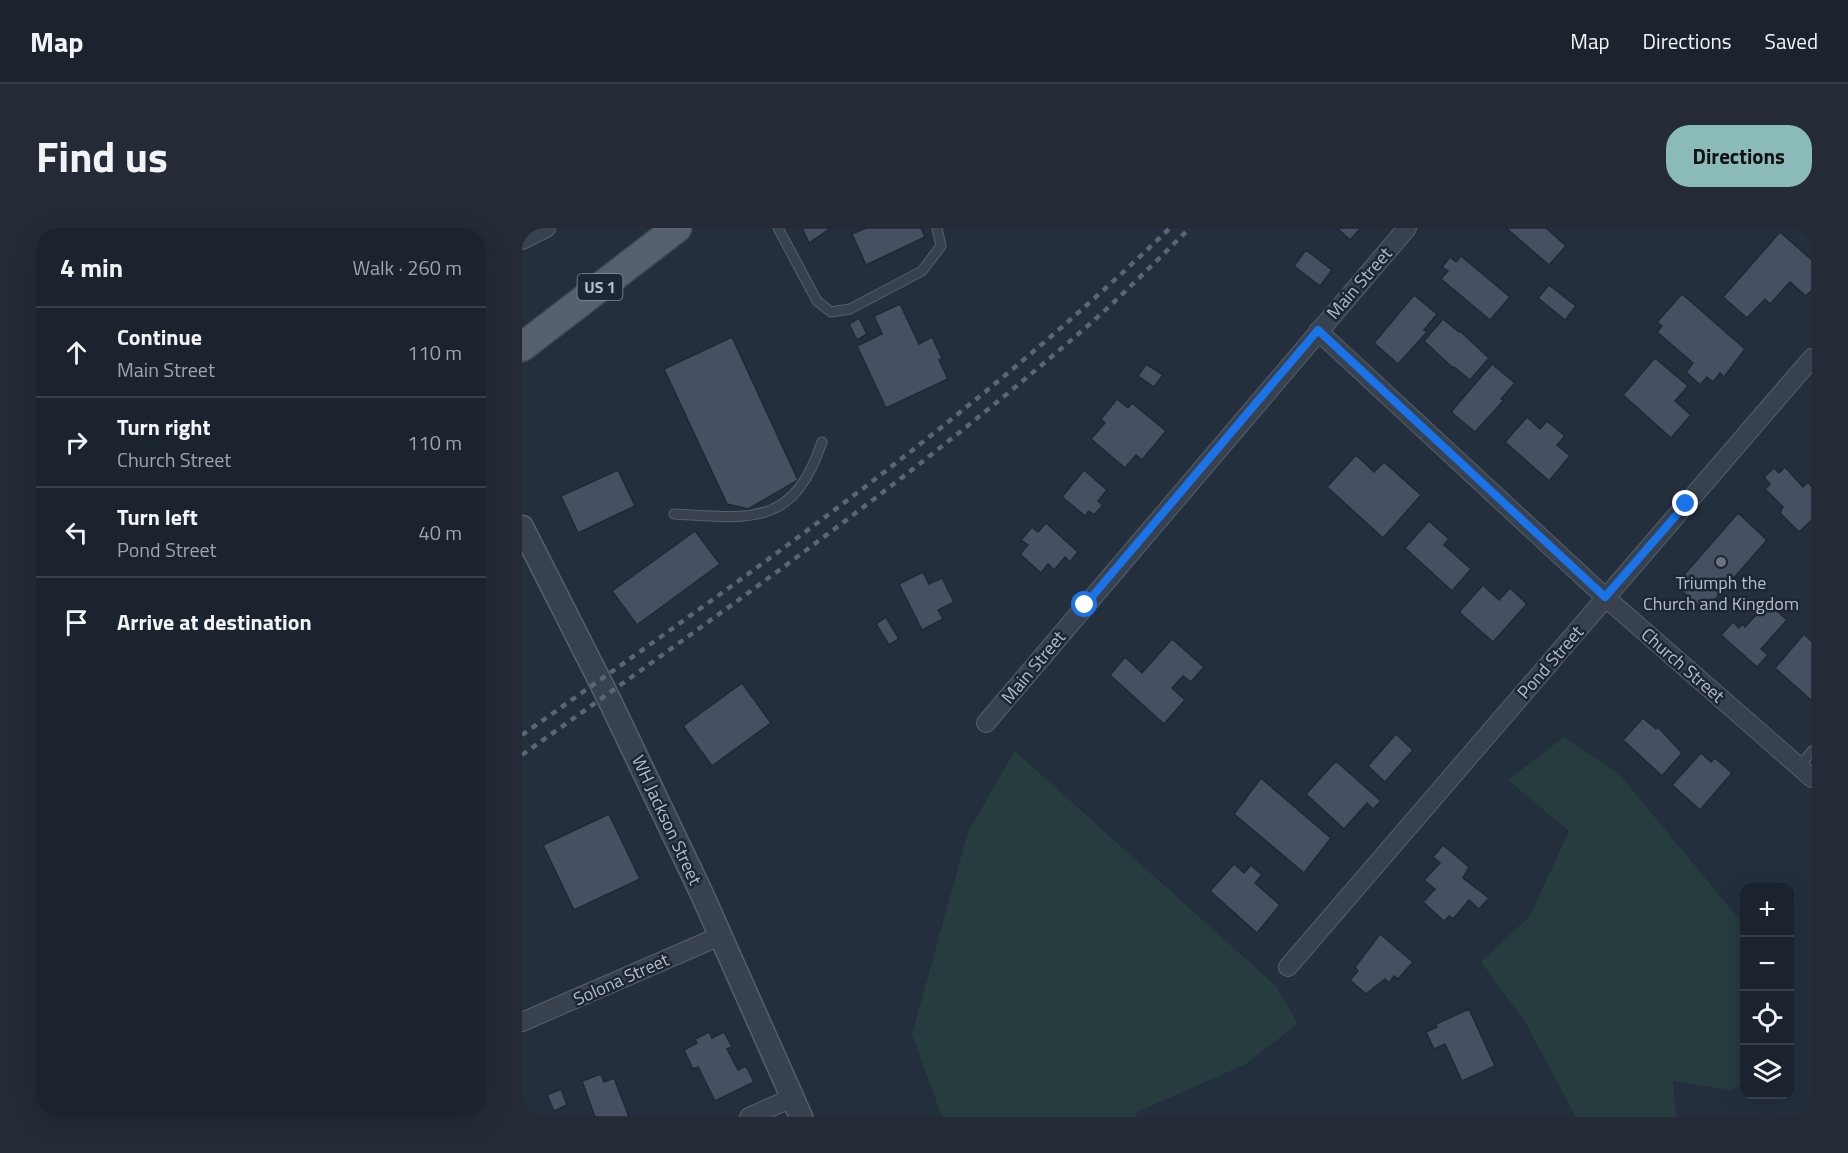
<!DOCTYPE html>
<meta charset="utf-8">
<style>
body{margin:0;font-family:"Titillium Web",sans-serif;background:#242b36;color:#f1f3f6}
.controls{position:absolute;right:18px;bottom:18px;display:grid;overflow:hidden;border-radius:12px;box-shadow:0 6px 24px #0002}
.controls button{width:54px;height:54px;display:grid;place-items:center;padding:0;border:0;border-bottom:2px solid #39404a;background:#1b232e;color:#f1f3f6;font:30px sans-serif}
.stop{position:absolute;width:18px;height:18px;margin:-14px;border:4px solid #1a73e8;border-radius:50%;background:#fff}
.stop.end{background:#1a73e8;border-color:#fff;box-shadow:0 2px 6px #0008}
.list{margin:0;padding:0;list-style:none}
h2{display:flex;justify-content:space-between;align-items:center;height:78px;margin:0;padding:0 24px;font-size:26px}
h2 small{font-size:20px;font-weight:400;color:#a0a4aa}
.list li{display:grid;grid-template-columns:39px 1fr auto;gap:18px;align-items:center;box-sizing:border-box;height:90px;padding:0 24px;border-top:2px solid #39404a}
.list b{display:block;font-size:22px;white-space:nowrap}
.list p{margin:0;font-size:20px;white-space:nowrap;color:#a0a4aa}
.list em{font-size:20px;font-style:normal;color:#a0a4aa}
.icon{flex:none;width:33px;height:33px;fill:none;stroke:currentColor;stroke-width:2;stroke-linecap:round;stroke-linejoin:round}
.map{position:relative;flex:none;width:1290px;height:889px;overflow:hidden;border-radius:24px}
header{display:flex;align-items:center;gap:36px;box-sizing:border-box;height:84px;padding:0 30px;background:#1b232e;border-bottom:2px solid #39404a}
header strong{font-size:28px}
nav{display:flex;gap:33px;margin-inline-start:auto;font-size:21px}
.intro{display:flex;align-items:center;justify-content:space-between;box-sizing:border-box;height:144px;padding:0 36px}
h1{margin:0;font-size:42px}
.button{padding:15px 27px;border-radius:24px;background:#8bbbb9;color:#111;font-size:21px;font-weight:700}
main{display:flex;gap:36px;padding:0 36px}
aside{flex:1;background:#1b232e;border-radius:24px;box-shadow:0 6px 24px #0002}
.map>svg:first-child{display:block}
</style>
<header>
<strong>Map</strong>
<nav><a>Map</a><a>Directions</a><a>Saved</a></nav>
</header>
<div class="intro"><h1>Find us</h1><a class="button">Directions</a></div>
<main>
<aside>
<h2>4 min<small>Walk · 260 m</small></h2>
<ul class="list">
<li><svg class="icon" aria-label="ahead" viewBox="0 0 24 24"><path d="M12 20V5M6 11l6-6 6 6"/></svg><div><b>Continue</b><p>Main Street</p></div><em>110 m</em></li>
<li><svg class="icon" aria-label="right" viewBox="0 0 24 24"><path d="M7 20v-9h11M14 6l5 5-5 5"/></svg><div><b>Turn right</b><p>Church Street</p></div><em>110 m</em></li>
<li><svg class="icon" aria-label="left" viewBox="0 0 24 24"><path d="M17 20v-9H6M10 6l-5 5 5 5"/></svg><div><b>Turn left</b><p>Pond Street</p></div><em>40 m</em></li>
<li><svg class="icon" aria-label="arrive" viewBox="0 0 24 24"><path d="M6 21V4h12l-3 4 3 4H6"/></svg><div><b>Arrive at destination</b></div></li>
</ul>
</aside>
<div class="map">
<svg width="1290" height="889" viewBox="0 0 1290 889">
<rect width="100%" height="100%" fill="#242f3e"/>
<g fill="#263c3f">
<path d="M1042,509l55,37 125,151v159l-14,6 -57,-9 3,36h-100l-52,-97 -43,-58 49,-46 39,-85 -61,-51z"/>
<path d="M493,523l261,235 22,38 -54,41 -107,47 -1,5h-194l-30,-83 56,-202z"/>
</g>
<g fill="#455162" stroke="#1f2835" stroke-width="1.5">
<path d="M280,0h29l-22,15z"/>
<path d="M344,0h55l4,9 -59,28 -14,-31z"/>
<path d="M815,0h24l-11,12z"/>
<path d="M984,0h40l20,18 -17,19z"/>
<path d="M1258,4l32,28v30l-6,6 -16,-14 -20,22 -5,-5 -18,19 -24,-21z"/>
<path d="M784,22l26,20 -12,16 -26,-20z"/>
<path d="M939,28l49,41 -20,23 -49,-41 7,-8 -6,-4 8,-10 6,5z"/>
<path d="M1027,57l27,21 -11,14 -27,-22z"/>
<path d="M1160,66l63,55 -21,28 -4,-4 -7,9 -6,-5 -7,8 -14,-13 7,-9 -36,-31 5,-6 -5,-4z"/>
<path d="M892,67l23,19 -13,16 3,2 -29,32 -24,-21z"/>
<path d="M378,76l19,40 13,-7 10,21 -3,2 9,19 -62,29 -29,-62 25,-12 -8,-18z"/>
<path d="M337,90l8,16 -10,6 -8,-16z"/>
<path d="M921,91l16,13 1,-1 29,27 -19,22 -16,-13 -1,1 -29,-27z"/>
<path d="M210,109l66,143 -50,29 -21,-5 -63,-135z"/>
<path d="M1133,130l33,28 -13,15 16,14 -20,23 -48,-43z"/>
<path d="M624,136l17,11 -9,12 -16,-11z"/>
<path d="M970,136l23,19 -14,16 3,1 -29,32 -24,-20z"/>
<path d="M595,171l11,9 4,-5 34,28 -24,29 -6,-5 -11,13 -34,-29 14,-16 -4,-4z"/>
<path d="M1005,189l13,12 7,-8 18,15 -8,9 13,11 -21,25 -44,-39z"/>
<path d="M834,227l18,17 10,-10 37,33 -38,43 -56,-51z"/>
<path d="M1263,239l18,20 5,-5 4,5v33l-13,12 -19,-19 3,-6 -18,-18 5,-5 -6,-7 10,-9 5,5z"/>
<path d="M96,242l17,36 -57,27 -17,-37z"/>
<path d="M562,242l23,20 -9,11 5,4 -9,10 -5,-4 -4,5 -23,-19z"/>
<path d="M1216,285l29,27 -62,71 -30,-26z"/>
<path d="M907,293l20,18 -5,6 27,24 -19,22 -47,-43z"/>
<path d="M524,295l32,29 -8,10 -5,-5 -11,13 -6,-6 -7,9 -21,-19 8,-9 -7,-5 11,-13 6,5z"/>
<path d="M173,303l25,33 -83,61 -25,-34z"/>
<path d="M401,344l6,12 13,-6 12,24 -16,8 5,9 -21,11 -23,-46z"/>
<path d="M961,357l16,15 11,-12 17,16 -34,38 -34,-30z"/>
<path d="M1246,374l19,18 -26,29 7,6 -11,12 -36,-32 12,-13 6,6 3,-4 3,3z"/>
<path d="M364,389l13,22 -10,6 -13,-21z"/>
<path d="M1282,406l8,8v59l-37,-33z"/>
<path d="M650,411l32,28 -13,15 -8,-6 -11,12 13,12 -21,24 -54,-49 15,-18 17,16z"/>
<path d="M220,455l29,40 -59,43 -29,-40z"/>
<path d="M1121,490l13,11 2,-2 24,26 -20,23 -39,-36z"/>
<path d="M874,506l17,16 -28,32 -17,-16z"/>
<path d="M1179,525l10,9 4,-4 17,15 -32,37 -28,-25z"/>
<path d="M814,533l45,40 -8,8 -6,-6 -23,26 -38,-35z"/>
<path d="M739,550l70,60 -27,35 -70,-59z"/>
<path d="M87,586l31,65 -66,31 -31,-65z"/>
<path d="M921,617l26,22 -6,11 26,20 -10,11 -10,-9 -16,19 -4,-3 -5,5 -21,-19 12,-13 -11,-9 16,-17 -7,-6z"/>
<path d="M712,636l10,9 7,-8 11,10 -7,8 25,22 -23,28 -47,-42z"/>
<path d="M858,706l33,28 -15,17 -4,-3 -5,7 -4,-4 -19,15 -16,-14 8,-9 -3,-4z"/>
<path d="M947,781l26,57 -33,15 -17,-37 -11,5 -8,-17 11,-5 -1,-3z"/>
<path d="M187,804l3,6 12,-6 8,15 -5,2 11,21 8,-4 8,16 -39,19 -17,-34 -5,2 -9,-19 13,-7 -2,-4z"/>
<path d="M79,846l3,8 10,-4 15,39h-34l-13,-36z"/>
<path d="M39,861l6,16 -13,6 -7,-16z"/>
</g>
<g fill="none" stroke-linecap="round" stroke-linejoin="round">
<defs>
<g id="service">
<path d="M256,0l39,73 14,11 19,-3 72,-38 19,-25 -4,-18"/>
<path d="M152,286c77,4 119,14 148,-72"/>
<path d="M1277,539l13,-16"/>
</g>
<g id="minor">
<path d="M0,12l24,-12"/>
<path d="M796,103l287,266 207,181"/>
<path d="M464,495l421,-495"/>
<path d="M766,739l524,-609"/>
<path d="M0,794l198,-86"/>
<path d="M227,889l43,-19"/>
</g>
<path id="tertiary" d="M0,299l85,168 94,197 100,225"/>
<path id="primary" d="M0,119l155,-119"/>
</defs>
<use href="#service" stroke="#565f6c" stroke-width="11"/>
<use href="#minor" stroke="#565f6c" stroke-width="20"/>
<use href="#tertiary" stroke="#565f6c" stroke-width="25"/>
<use href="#primary" stroke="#414a57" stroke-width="31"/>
<use href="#service" stroke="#38414e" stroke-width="9"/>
<use href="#minor" stroke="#38414e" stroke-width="18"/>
<use href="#tertiary" stroke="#38414e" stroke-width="22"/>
<use href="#primary" stroke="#56606e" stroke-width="28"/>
<g stroke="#5a6575" stroke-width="4.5" stroke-dasharray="6 6" stroke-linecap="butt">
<path d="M0,507c224,-158 450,-316 648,-507"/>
<path d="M0,527c194,-138 390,-276 570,-433 34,-30 66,-63 98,-94"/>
</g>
</g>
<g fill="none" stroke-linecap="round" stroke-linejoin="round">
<path stroke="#1a73e8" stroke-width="8" d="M563,377l233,-275 287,267 81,-93"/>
</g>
<circle fill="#6b7280" stroke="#1d2633" stroke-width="2" cx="1199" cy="334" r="6"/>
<g text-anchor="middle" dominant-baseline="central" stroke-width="5" stroke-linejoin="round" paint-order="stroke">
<rect fill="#1d2633" stroke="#878f9c" stroke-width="1.5" x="55.5" y="46" width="45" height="26" rx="4.5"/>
<g font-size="16" font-weight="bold" fill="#b4bcc9">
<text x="78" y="59">US 1</text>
</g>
<g font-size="18" fill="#b4bcc9" stroke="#1d2633">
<text transform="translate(837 55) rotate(-49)">Main Street</text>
<text transform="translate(1028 434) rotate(-49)">Pond Street</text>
<text transform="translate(1161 437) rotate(41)">Church Street</text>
<text transform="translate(511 439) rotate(-50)">Main Street</text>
<text transform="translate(145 592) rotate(65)">WH Jackson Street</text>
<text transform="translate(99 751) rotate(-24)">Solona Street</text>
</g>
<g font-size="18" fill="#b4bcc9" stroke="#1d2633">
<text x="1199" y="354">Triumph the<tspan x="1199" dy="21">Church and Kingdom</tspan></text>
</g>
</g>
</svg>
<div class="controls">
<button>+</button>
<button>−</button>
<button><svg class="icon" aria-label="locate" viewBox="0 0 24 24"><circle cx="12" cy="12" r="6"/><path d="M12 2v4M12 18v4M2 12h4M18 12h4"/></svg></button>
<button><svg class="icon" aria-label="layers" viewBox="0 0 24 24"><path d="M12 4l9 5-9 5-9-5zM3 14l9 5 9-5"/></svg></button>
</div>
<div class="stop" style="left:563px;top:377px"></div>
<div class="stop end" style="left:1164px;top:276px"></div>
</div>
</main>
